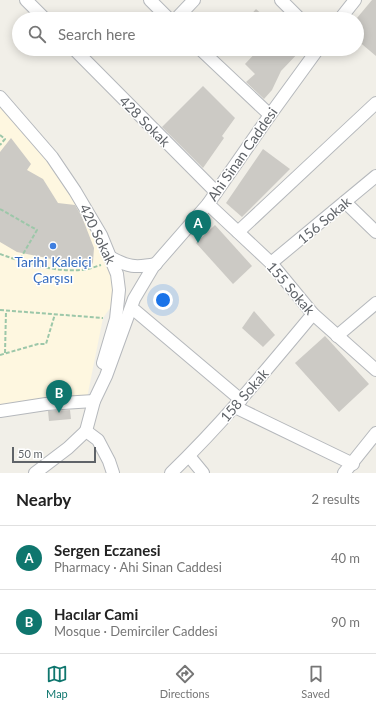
<!DOCTYPE html>
<meta charset="utf-8">
<style>
body{margin:0;font-family:Lato,sans-serif;background:#f6f6f6;color:#222}
.scale{position:absolute;left:12px;bottom:10px;width:84px;box-sizing:border-box;padding-left:4px;border:2px solid #5f6368;border-top:0;font-size:11px;line-height:14px;white-space:nowrap;color:#5f6368;-webkit-text-stroke:3px #fff;paint-order:stroke}
.you{position:absolute;left:163px;top:300px;width:14px;height:14px;margin:-10px;border:3px solid #fff;border-radius:50%;background:#1a73e8;box-shadow:0 0 0 6px #1a73e833}
.badge{display:grid;place-items:center;width:26px;height:26px;border-radius:50%;background:#0f766e;color:#fff;font-size:13px;font-weight:700}
.pin{position:absolute;translate:-50% -33px;filter:drop-shadow(0 1px 2px #0008)}
.pin::after{content:'';position:absolute;top:21px;width:14px;height:12px;background:inherit;clip-path:polygon(0 0,100% 0,50% 100%)}
.list{margin:0;padding:0;list-style:none}
h2{display:flex;justify-content:space-between;align-items:center;height:52px;margin:0;padding:0 16px;font-size:17px}
h2 small{font-size:13px;font-weight:400;color:#767676}
.list li{display:grid;grid-template-columns:26px 1fr auto;gap:12px;align-items:center;box-sizing:border-box;height:64px;padding:0 16px;border-top:1px solid #e0e0e0}
.list b{display:block;font-size:15px;white-space:nowrap}
.list p{margin:0;font-size:13px;white-space:nowrap;color:#767676}
.list em{font-size:13px;font-style:normal;color:#767676}
.icon{flex:none;width:22px;height:22px;fill:none;stroke:currentColor;stroke-width:2;stroke-linecap:round;stroke-linejoin:round}
.map{position:relative;flex:none;width:376px;height:473px;overflow:hidden}
.search{position:absolute;background:#fff;box-shadow:0 2px 10px #0003;left:12px;right:12px;top:12px;height:44px;display:flex;align-items:center;gap:10px;box-sizing:border-box;padding:0 14px;border-radius:22px;color:#767676;font-size:15px}
.sheet{height:180px;background:#fff}
nav{display:flex;justify-content:space-around;align-items:center;box-sizing:border-box;height:56px;border-top:1px solid #e0e0e0;background:#fff;font-size:11px;color:#767676}
nav a{display:grid;justify-items:center;gap:2px}
nav .on{color:#0f766e}
.map>svg:first-child{display:block}
</style>
<div class="map">
<svg width="376" height="473" viewBox="0 0 376 473">
<rect width="100%" height="100%" fill="#f1efe8"/>
<path fill="#fef7e0" d="M0,98l52,59 65,117 -4,30 -10,14 -16,80 -87,13z"/>
<g fill="#cccac5">
<path d="M372,0h4v56l-19,-16v-22z"/>
<path d="M256,9l11,10h-20z"/>
<path d="M259,49h43l-21,22 -9,19 -8,9 -18,-17 9,-8 -10,-10z"/>
<path d="M203,86l32,32 -13,18 2,2 -21,30 -41,-41z"/>
<path d="M11,138l20,26 -4,6 16,9 15,24 17,2 7,12 12,31 -1,14 -2,5 -74,-15 -17,-10v-90z"/>
<path d="M263,149l27,20 -48,48 -16,-14z"/>
<path d="M215,225l37,41 -19,18 -37,-41z"/>
<path d="M254,311l21,24 -12,12 -21,-19z"/>
<path d="M325,336l44,48 -30,28 -44,-49z"/>
<path d="M70,410l1,9 -22,2 -1,-10z"/>
</g>
<g fill="none" stroke-linecap="round" stroke-linejoin="round">
<defs>
<g id="minor">
<path d="M26,0l19,19"/>
<path d="M150,0l19,19"/>
<path d="M281,0l19,19"/>
<path d="M176,19l18,-19"/>
<path d="M340,19l15,-19"/>
<path d="M74,49l142,143"/>
<path d="M200,49l70,66"/>
<path d="M0,97l52,60 23,34 26,44 16,39 2,16 -3,29 -13,44"/>
<path d="M345,202l31,30"/>
<path d="M208,204l63,59 42,51 63,56"/>
<path d="M238,232l138,-129"/>
<path d="M110,257c18,10 25,11 46,7"/>
<path d="M271,263l105,-87"/>
<path d="M132,308l109,92"/>
<path d="M337,336l39,-33"/>
<path d="M235,407l118,57"/>
<path d="M0,411l46,-7 48,-3"/>
<path d="M86,431l8,-30 12,-25 28,-77 19,-32 55,-63 62,-89 48,-66"/>
<path d="M86,431l12,9 11,21 4,12"/>
<path d="M189,456l14,17"/>
<path d="M35,473l33,-25 18,-17"/>
<path d="M171,473c51,-49 96,-104 142,-159"/>
<path d="M344,473l32,-40"/>
</g>
</defs>
<use href="#minor" stroke="#b5b8bc" stroke-width="14"/>
<g stroke="#9cc7a9" stroke-width="2" stroke-dasharray="4 2" stroke-linecap="butt">
<path d="M0,135l5,4 -5,6"/>
<path d="M0,209l37,21 -18,31"/>
<path d="M0,254c25,9 53,18 80,16 7,0 14,-3 21,-5"/>
<path d="M0,310l103,8"/>
<path d="M5,353l1,-42"/>
<path d="M0,355l38,-11h8l9,-30"/>
</g>
<use href="#minor" stroke="#fff" stroke-width="12"/>
</g>
<circle fill="#3f7fe0" stroke="#fff" stroke-width="1.5" cx="53" cy="246" r="4"/>
<g text-anchor="middle" dominant-baseline="central" stroke-width="3" stroke-linejoin="round" paint-order="stroke">
<g font-size="14" fill="#5f6368" stroke="#fff">
<text transform="translate(145 121) rotate(45)">428 Sokak</text>
<text transform="translate(242 154) rotate(-55)">Ahi Sinan Caddesi</text>
<text transform="translate(324 220) rotate(-40)">156 Sokak</text>
<text transform="translate(98 234) rotate(64)">420 Sokak</text>
<text transform="translate(291 288) rotate(49)">155 Sokak</text>
<text transform="translate(244 395) rotate(-49)">158 Sokak</text>
</g>
<g font-size="14" fill="#366cbe" stroke="#fff">
<text x="53" y="261">Tarihi Kaleiçi<tspan x="53" dy="16">Çarşısı</tspan></text>
</g>
</g>
</svg>
<div class="scale">50 m</div>
<div class="you"></div>
<div class="pin badge" style="left:198px;top:243px">A</div>
<div class="pin badge" style="left:59px;top:413px">B</div>
<div class="search"><svg class="icon" aria-label="search" viewBox="0 0 24 24"><circle cx="10" cy="10" r="6"/><path d="M15 15l6 6"/></svg>Search here</div>
</div>
<section class="sheet">
<h2>Nearby<small>2 results</small></h2>
<ul class="list">
<li><span class="badge">A</span><div><b>Sergen Eczanesi</b><p>Pharmacy · Ahi Sinan Caddesi</p></div><em>40 m</em></li>
<li><span class="badge">B</span><div><b>Hacılar Cami</b><p>Mosque · Demirciler Caddesi</p></div><em>90 m</em></li>
</ul>
</section>
<nav>
<a class="on"><svg class="icon" aria-label="map" viewBox="0 0 24 24"><path d="M3 6l6-2 6 2 6-2v14l-6 2-6-2-6 2zM9 4v14M15 6v14"/></svg>Map</a>
<a><svg class="icon" aria-label="directions" viewBox="0 0 24 24"><path d="M12 3l9 9-9 9-9-9zM9 14v-3h6M13 9l2 2-2 2"/></svg>Directions</a>
<a><svg class="icon" aria-label="saved" viewBox="0 0 24 24"><path d="M7 4h10v16l-5-4-5 4z"/></svg>Saved</a>
</nav>
